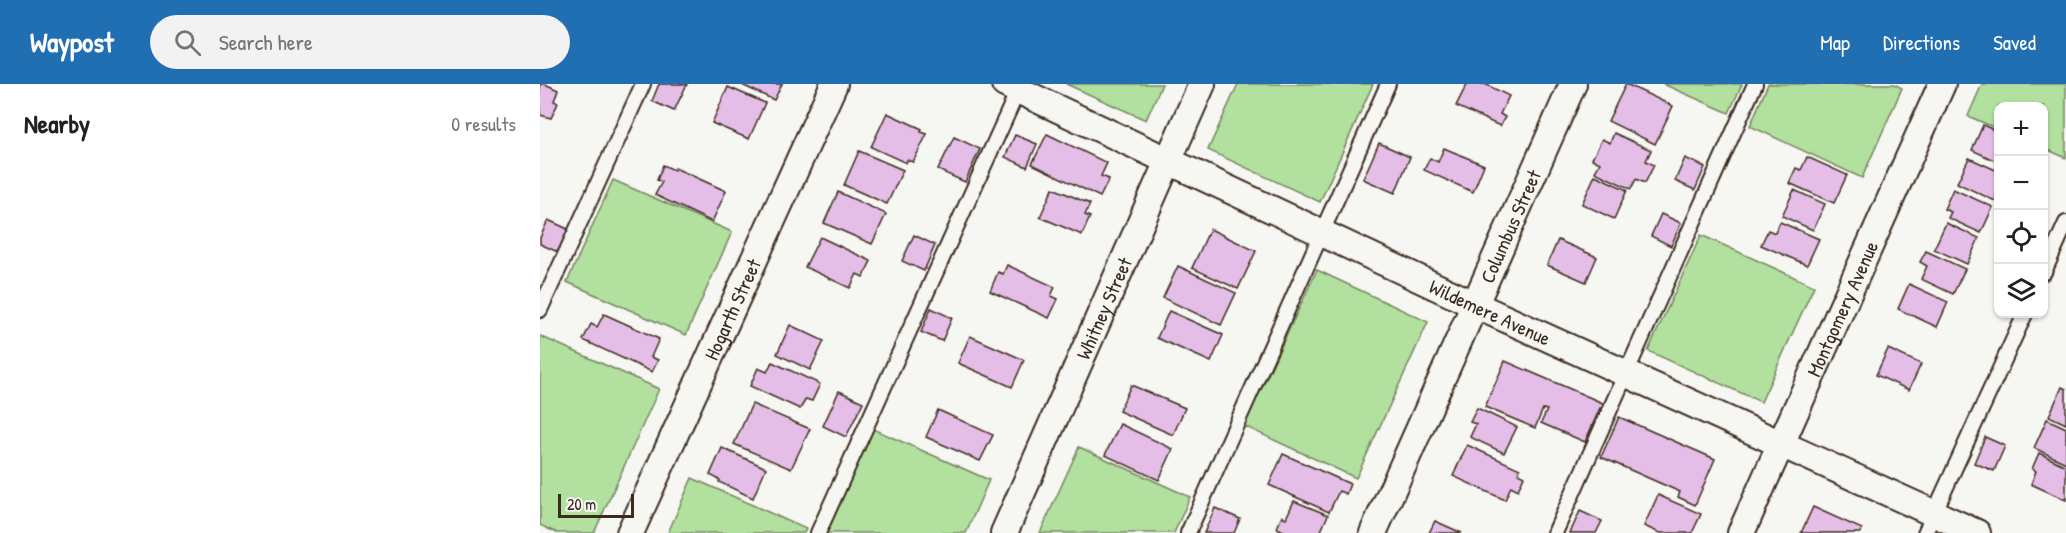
<!DOCTYPE html>
<meta charset="utf-8">
<style>
body{margin:0;font-family:"Patrick Hand",sans-serif;background:#f2f2f2;color:#202124}
.controls{position:absolute;right:18px;top:18px;display:grid;overflow:hidden;border-radius:12px;box-shadow:0 2px 4px #0004}
.controls button{width:54px;height:54px;display:grid;place-items:center;padding:0;border:0;border-bottom:2px solid #e0e0e0;background:#fff;color:#202124;font:30px sans-serif}
.scale{position:absolute;left:18px;bottom:15px;width:76px;box-sizing:border-box;padding-left:6px;border:3px solid #3b2a1e;border-top:0;font-size:16px;line-height:21px;white-space:nowrap;color:#3b2a1e;-webkit-text-stroke:4px #f6f6f2;paint-order:stroke}
.list{margin:0;padding:0;list-style:none}
h2{display:flex;justify-content:space-between;align-items:center;height:78px;margin:0;padding:0 24px;font-size:26px}
h2 small{font-size:20px;font-weight:400;color:#757577}
.icon{flex:none;width:33px;height:33px;fill:none;stroke:currentColor;stroke-width:2;stroke-linecap:round;stroke-linejoin:round}
.map{position:relative;flex:none;width:1526px;height:449px;overflow:hidden}
header{display:flex;align-items:center;gap:36px;box-sizing:border-box;height:84px;padding:0 30px;background:#1f6fb2;color:#fff}
header strong{font-size:28px}
nav{display:flex;gap:33px;margin-inline-start:auto;font-size:21px}
.search{width:420px;height:54px;background:#f2f2f2;display:flex;align-items:center;gap:15px;box-sizing:border-box;padding:0 21px;border-radius:33px;color:#757577;font-size:22px}
main{display:flex}
aside{flex:1;background:#fff}
.map>svg:first-child{display:block}
</style>
<header>
<strong>Waypost</strong>
<div class="search"><svg class="icon" aria-label="search" viewBox="0 0 24 24"><circle cx="10" cy="10" r="6"/><path d="M15 15l6 6"/></svg>Search here</div>
<nav><a>Map</a><a>Directions</a><a>Saved</a></nav>
</header>
<main>
<aside>
<h2>Nearby<small>0 results</small></h2>
<ul class="list">
</ul>
</aside>
<div class="map">
<svg width="1526" height="449" viewBox="0 0 1526 449">
<rect width="100%" height="100%" fill="#f6f6f2"/>
<filter id="ink" filterUnits="userSpaceOnUse"><feTurbulence type="fractalNoise" baseFrequency=".0167" numOctaves="2"/><feDisplacementMap in="SourceGraphic" scale="12" xChannelSelector="R" yChannelSelector="G"/><feConvolveMatrix kernelMatrix="1 2 1 2 8 2 1 2 1" color-interpolation-filters="sRGB"/></filter>
<g filter="url(#ink)">
<g fill="#b1e09f" stroke="#76855e" stroke-width="1.5">
<path d="M526,0h96l-16,36z"/>
<path d="M698,0h135l-53,118 -112,-52z"/>
<path d="M1123,0h79l-13,29z"/>
<path d="M1228,0h126l8,4 -40,90 -112,-52z"/>
<path d="M1442,0h84v74l-22,-10v-42h-46v23l-30,-13z"/>
<path d="M73,96l119,52 -46,103 -119,-53z"/>
<path d="M1161,151l113,51 -53,116 -113,-51z"/>
<path d="M777,186l111,52 -72,156 -112,-52z"/>
<path d="M0,252l119,53 -65,144h-37l-17,-8z"/>
<path d="M333,345l116,51 -23,53h-139z"/>
<path d="M539,363l111,50 -16,36h-134z"/>
<path d="M152,394l114,51 -2,4h-136z"/>
</g>
<g fill="#e5bee8" stroke="#3b2a1e" stroke-width="1.5">
<path d="M0,0h5l13,6 -4,11 4,2 -7,15 -11,-3z"/>
<path d="M119,0h28l-13,27 -22,-10z"/>
<path d="M200,0h42l-8,16z"/>
<path d="M927,0h18l24,12 -9,18 5,3 -5,9 -44,-20z"/>
<path d="M1086,0l47,22 -18,38 -47,-23z"/>
<path d="M188,3l37,16 -16,36 -37,-16z"/>
<path d="M347,29l35,16 -1,3 6,2 -14,28 -6,-2 -1,3 -35,-16z"/>
<path d="M1443,41l15,7v30l-26,-12z"/>
<path d="M1074,49l37,17 -5,11 8,4 -9,18 -9,-4 -5,10 -36,-17 5,-9 -8,-4 10,-20 8,4z"/>
<path d="M507,50l60,29 -6,13 8,3 -9,18 -68,-33z"/>
<path d="M475,51l22,9 -10,23 -22,-10z"/>
<path d="M414,53l26,12 -15,33 -27,-12z"/>
<path d="M839,59l31,14 -15,36 -32,-14z"/>
<path d="M904,64l40,17 -11,27 -49,-22 6,-12 8,4z"/>
<path d="M319,67l44,19 -16,34 -43,-19z"/>
<path d="M1267,73l40,18 -13,28 -45,-20 7,-15 5,2z"/>
<path d="M1145,74l20,9 -10,23 -20,-9z"/>
<path d="M1429,74l29,13v21l-3,9 -38,-18z"/>
<path d="M123,81l11,5 1,-2 51,23 -14,31 -57,-27 7,-13 -5,-2z"/>
<path d="M1055,91l32,15 -13,29 -32,-15z"/>
<path d="M513,104l37,16 -5,11 5,2 -8,18 -42,-18z"/>
<path d="M1413,105l40,18 -12,26 -33,-15 3,-6 -7,-3z"/>
<path d="M1254,106l31,14 -12,26 -31,-14z"/>
<path d="M298,108l48,22 -14,30 -48,-21z"/>
<path d="M1121,130l20,9 -10,23 -20,-10z"/>
<path d="M8,136l22,10 -10,23 -20,-9v-6z"/>
<path d="M1240,138l39,17 -12,26 -46,-20 7,-15 7,3z"/>
<path d="M1406,139l33,15 -12,26 -33,-15z"/>
<path d="M670,145l46,22 -18,38 -46,-21z"/>
<path d="M374,151l21,10 -11,26 -22,-10z"/>
<path d="M280,153l51,24 -8,16 -6,-3 -7,14 -45,-21z"/>
<path d="M1018,156l39,17 -11,25 -39,-17z"/>
<path d="M1386,167l39,18 -12,25 -32,-15 6,-13 -7,-4z"/>
<path d="M467,181l48,22 -4,9 7,3 -9,19 -59,-27 8,-19 5,2z"/>
<path d="M638,182l58,27 -15,32 -58,-27z"/>
<path d="M1369,200l39,18 -11,25 -39,-18z"/>
<path d="M391,224l21,10 -10,23 -21,-9z"/>
<path d="M629,227l54,24 -12,27 -54,-24z"/>
<path d="M64,230l55,25 -8,18 7,3 -6,12 -69,-32 8,-16 6,3z"/>
<path d="M250,241l34,16 -14,29 -33,-16z"/>
<path d="M430,252l54,24 -12,27 -54,-24z"/>
<path d="M1348,265l33,15 -12,26 -33,-15z"/>
<path d="M965,277l100,43 -2,5 -3,-1 -15,34 -44,-19 6,-13 -4,-1 -8,19 -50,-21z"/>
<path d="M232,278l48,22 -8,17 -6,-2 -6,10 -50,-23 8,-18 9,4z"/>
<path d="M591,301l54,23 -12,27 -54,-24z"/>
<path d="M1522,303l4,2v35l-17,-8z"/>
<path d="M299,307l24,11 -17,35 -23,-11z"/>
<path d="M212,320l58,25 -19,40 -57,-25z"/>
<path d="M937,324l40,19 -13,26 -34,-16 6,-13 -6,-2z"/>
<path d="M398,326l55,25 -13,26 -54,-24z"/>
<path d="M1079,333l96,42 -20,46 -17,-8 2,-5 -79,-35z"/>
<path d="M1507,335l19,9v35l-32,-15z"/>
<path d="M580,340l53,25 -14,31 -54,-25z"/>
<path d="M1445,353l20,9 -11,25 -20,-8z"/>
<path d="M927,361l53,24 -2,4 6,3 -6,14 -7,-4 -6,14 -52,-24z"/>
<path d="M182,364l44,20 -13,30 -34,-16 1,-2 -10,-5z"/>
<path d="M1499,369l27,13v34l-35,-16 5,-13 -4,-2z"/>
<path d="M743,370l67,30 -4,10 -7,-3 -10,21 -60,-27z"/>
<path d="M1118,411l43,19 -9,19h-32l-16,-7z"/>
<path d="M754,417l34,14 -8,18h-32l-11,-5 5,-12 4,2z"/>
<path d="M1273,423l49,22 -2,4h-59z"/>
<path d="M675,424l25,11 -6,14h-30z"/>
<path d="M1040,427l22,10 -6,12h-26z"/>
<path d="M895,437l27,12h-33z"/>
</g>
<g fill="none" stroke-linecap="round" stroke-linejoin="round">
<defs>
<g id="lane">
<path d="M1504,188l22,-49"/>
<path d="M0,226l103,-226"/>
<path d="M278,449l202,-447"/>
<path d="M648,449l200,-449"/>
<path d="M1015,449l200,-449"/>
<path d="M1385,449l100,-219"/>
</g>
<g id="street">
<path id="s1" d="M465,0l468,220 504,229"/>
<path id="s2" d="M90,449l204,-449"/>
<path id="s3" d="M464,449l198,-449"/>
<path id="s4" d="M833,449l200,-449"/>
<path id="s5" d="M1201,449l201,-449"/>
</g>
</defs>
<use href="#lane" stroke="#3b2a1e" stroke-width="18"/>
<use href="#street" stroke="#3b2a1e" stroke-width="30"/>
<use href="#lane" stroke="#f6f6f2" stroke-width="14"/>
<use href="#street" stroke="#f6f6f2" stroke-width="26"/>
</g>
</g>
<g text-anchor="middle" dominant-baseline="central" stroke-width="4.5" stroke-linejoin="round" paint-order="stroke">
<g font-size="20" fill="#3b2a1e" stroke="#f6f6f2">
<text stroke="none"><textPath href="#s4" startOffset="336">Columbus Street</textPath></text>
<text stroke="none"><textPath href="#s2" startOffset="246">Hogarth Street</textPath></text>
<text stroke="none"><textPath href="#s3" startOffset="246">Whitney Street</textPath></text>
<text stroke="none"><textPath href="#s5" startOffset="246">Montgomery Avenue</textPath></text>
<text stroke="none"><textPath href="#s1" startOffset="536">Wildemere Avenue</textPath></text>
</g>
</g>
</svg>
<div class="controls">
<button>+</button>
<button>−</button>
<button><svg class="icon" aria-label="locate" viewBox="0 0 24 24"><circle cx="12" cy="12" r="6"/><path d="M12 2v4M12 18v4M2 12h4M18 12h4"/></svg></button>
<button><svg class="icon" aria-label="layers" viewBox="0 0 24 24"><path d="M12 4l9 5-9 5-9-5zM3 14l9 5 9-5"/></svg></button>
</div>
<div class="scale">20 m</div>
</div>
</main>
